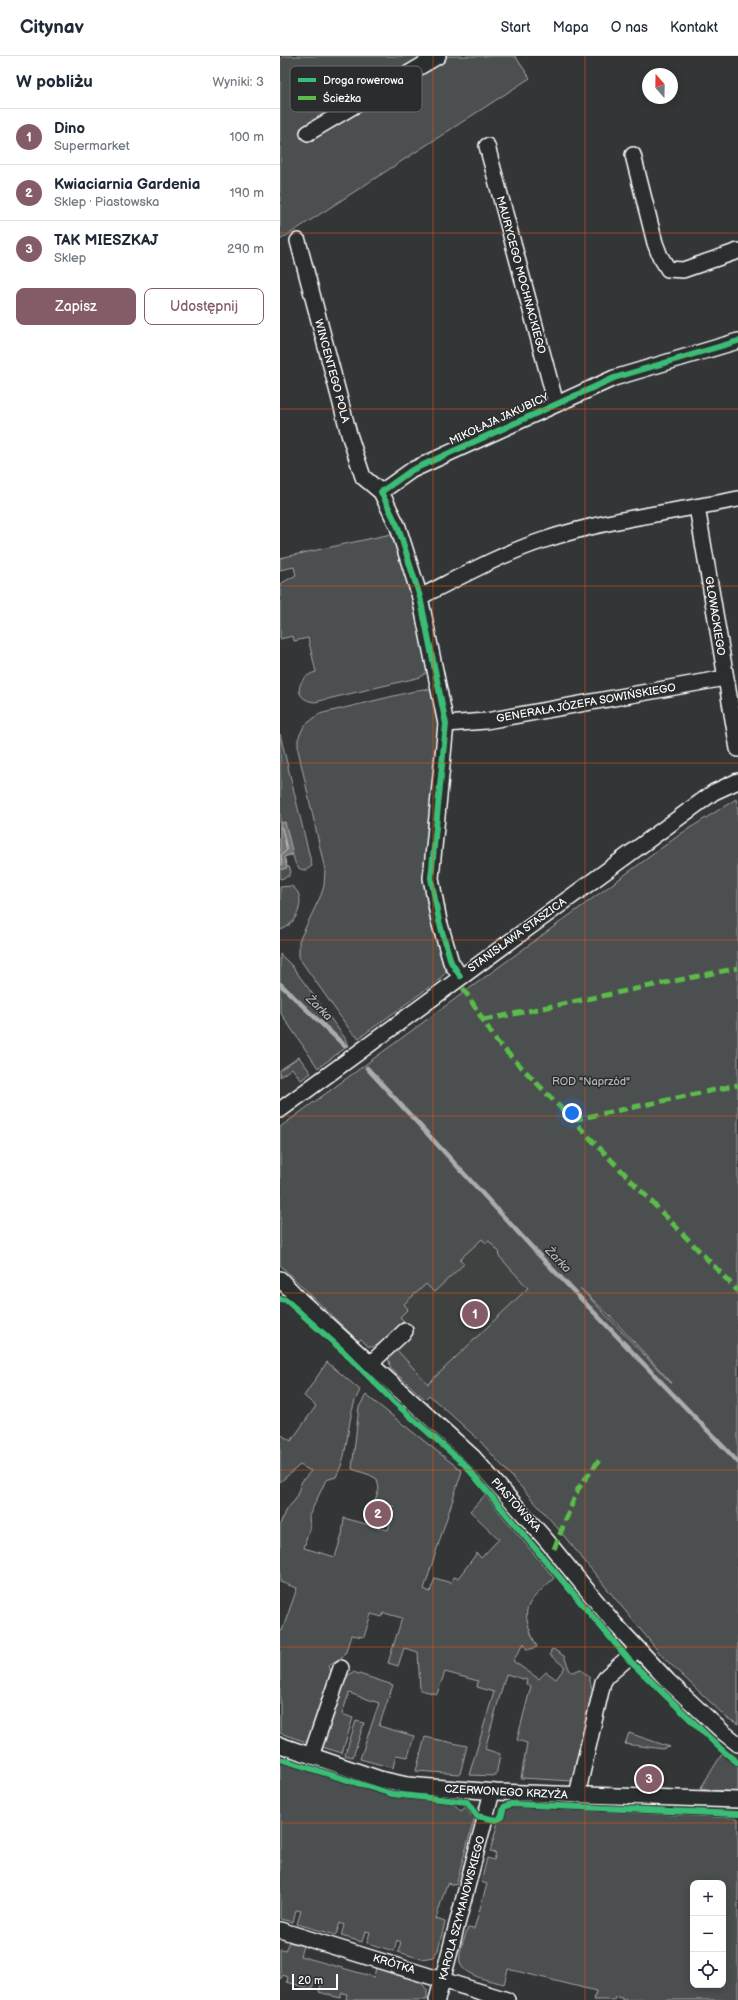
<!DOCTYPE html>
<html lang="pl">
<meta charset="utf-8">
<style>
body{margin:0;font-family:"Balsamiq Sans",sans-serif;background:#f6f6f7;color:#1f2937}
.controls{position:absolute;right:12px;bottom:12px;display:grid;overflow:hidden;border-radius:8px;box-shadow:0 2px 10px #0003}
.controls button{width:36px;height:36px;display:grid;place-items:center;padding:0;border:0;border-bottom:1px solid #e0e1e3;background:#fff;color:#1f2937;font:20px sans-serif}
.compass{position:absolute;left:362px;top:12px;width:36px;height:36px;border-radius:50%;background:#fff;box-shadow:0 2px 10px #0003;rotate:340deg}
.scale{position:absolute;left:12px;bottom:10px;width:46px;box-sizing:border-box;padding-left:4px;border:2px solid #fff;border-top:0;font-size:11px;line-height:14px;white-space:nowrap;color:#fff;-webkit-text-stroke:3px #2a2d2e;paint-order:stroke}
.you{position:absolute;left:292px;top:1057px;width:14px;height:14px;margin:-10px;border:3px solid #fff;border-radius:50%;background:#1a73e8;box-shadow:0 0 0 6px #1a73e833}
.badge{display:grid;place-items:center;width:26px;height:26px;border-radius:50%;background:#845c67;color:#fff;font-size:13px;font-weight:700}
.pin{position:absolute;translate:-50% -50%;border:2px solid #fff;box-shadow:0 1px 4px #0006}
.list{margin:0;padding:0;list-style:none}
h2{display:flex;justify-content:space-between;align-items:center;height:52px;margin:0;padding:0 16px;font-size:17px}
h2 small{font-size:13px;font-weight:400;color:#747a83}
.list li{display:grid;grid-template-columns:26px 1fr auto;gap:12px;align-items:center;box-sizing:border-box;height:56px;padding:0 16px;border-top:1px solid #e0e1e3}
.list b{display:block;font-size:15px;white-space:nowrap}
.list p{margin:0;font-size:13px;white-space:nowrap;color:#747a83}
.list em{font-size:13px;font-style:normal;color:#747a83}
.actions{display:flex;gap:8px;padding:12px 16px}
.actions a{flex:1;padding:9px 0;border:1px solid #845c67;border-radius:8px;text-align:center;font-size:14px;color:#845c67}
.actions .main{background:#845c67;color:#fff}
.icon{flex:none;width:22px;height:22px;fill:none;stroke:currentColor;stroke-width:2;stroke-linecap:round;stroke-linejoin:round}
.map{position:relative;flex:none;width:458px;height:1944px;overflow:hidden}
header{display:flex;align-items:center;gap:24px;box-sizing:border-box;height:56px;padding:0 20px;background:#fff;border-bottom:1px solid #e0e1e3}
header strong{font-size:19px}
nav{display:flex;gap:22px;margin-inline-start:auto;font-size:14px}
main{display:flex}
aside{flex:1;background:#fff}
.map>svg:first-child{display:block}
</style>
<header>
<strong>Citynav</strong>
<nav><a>Start</a><a>Mapa</a><a>O nas</a><a>Kontakt</a></nav>
</header>
<main>
<aside>
<h2>W pobliżu<small>Wyniki: 3</small></h2>
<ul class="list">
<li><span class="badge">1</span><div><b>Dino</b><p>Supermarket</p></div><em>100 m</em></li>
<li><span class="badge">2</span><div><b>Kwiaciarnia Gardenia</b><p>Sklep · Piastowska</p></div><em>190 m</em></li>
<li><span class="badge">3</span><div><b>TAK MIESZKAJ</b><p>Sklep</p></div><em>290 m</em></li>
</ul>
<div class="actions"><a class="main">Zapisz</a><a>Udostępnij</a></div>
</aside>
<div class="map">
<svg width="458" height="1944" viewBox="0 0 458 1944">
<rect width="100%" height="100%" fill="#333536"/>
<filter id="ink" filterUnits="userSpaceOnUse"><feTurbulence type="fractalNoise" baseFrequency=".025" numOctaves="2"/><feDisplacementMap in="SourceGraphic" scale="8" xChannelSelector="R" yChannelSelector="G"/><feConvolveMatrix kernelMatrix="1 2 1 2 8 2 1 2 1" color-interpolation-filters="sRGB"/></filter>
<g filter="url(#ink)">
<path fill="#404243" d="M212,1164l59,62 -122,113 -66,-58z"/>
<g fill="#4c4f50" stroke="#a6a7a8" fill-rule="evenodd">
<path d="M4,0h231l15,22 -250,162v-181z"/>
<path d="M116,477l19,65 13,73 -7,6 -106,25c-23,-2 -19,-25 1,-30l-8,-34 -14,3 -1,-5 -13,3v-55l16,-9 -2,-8 -14,3v-12z"/>
<path d="M143,633l6,1 5,4 5,21 -6,200 13,57 -7,8 -80,58 -7,-5 -53,-75v-17l22,-46 3,-9 1,-16 -27,-120v-11l6,-13 15,-12z"/>
<path d="M0,678l32,132 -6,4c-10,0 -11,-7 -13,-15l-9,1 3,11h2l2,5 -2,4 -9,3z"/>
<path d="M456,743l2,11v914l-11,-6 -64,-61 -108,-132 -76,-85 -50,-45 -4,4 -34,-30 -3,-12 8,-8 32,35 100,-96 -30,-33 2,-2 -11,-12 -3,2 -4,-4 -22,20 4,5 -30,28 -8,-8 -22,20 4,5 -8,8 4,4c-7,6 -25,27 -33,26 -4,0 -7,-5 -10,-8l-3,2 -78,-76v-138l402,-294zM300,1232l29,27 63,68h-1z"/>
<path d="M11,830c18,9 6,40 -11,44v-43z"/>
<path d="M0,898l12,12 53,72 3,8 -30,22 -38,-56z"/>
<path d="M19,1001l12,16 -10,7 -9,-12 -12,9v-7z"/>
<path d="M47,1306l33,28c-15,26 -9,61 -24,87l-10,3 -17,36 1,10 -6,22 31,9 7,-22 2,-17 44,12 7,-23 -20,-7 4,-11 -2,-10 -7,-4 -18,-6 7,-62 7,-12 96,76 -38,118 6,3 5,-14 16,5 2,-6 5,1 19,-25 4,5 18,-19 -29,-28 15,-16 69,83c-30,28 -35,30 -17,69l-10,3 -3,-7 -11,18 26,18 7,-7 10,7 9,-12 -15,-12 1,-5 2,-1 11,7 6,15 4,1 6,-3 9,8 4,16 -6,20 -15,68 -51,-3 6,-35 -10,-3 14,-54 -5,-2 1,-4 -21,-6 -21,75 15,5 -4,22 -27,-1 25,-83 -17,-5 1,-6 -33,-9 -8,22 -17,-4 -2,-38 -14,-4 -6,18 -10,-3 14,-45 -18,-5 -2,4 -11,-3 -7,23 -13,-2 -6,20 -16,10 3,11 -23,67 -29,-10v-103l2,1 15,-43 -17,-6v-57l5,-14 10,-11 7,-19 9,-10 -11,-6 -20,17v-48l11,7 25,-35 -12,-10z"/>
<path d="M73,1616l40,13 -14,41 35,10 -6,21 -12,-2 -3,13 -33,-9 19,-56 -30,-10 -7,21 11,4 -11,35 -20,-6 21,-68z"/>
<path d="M76,1665l8,2 -11,34 -8,-2z"/>
<path d="M349,1677l41,14 -7,2 -38,-5z"/>
<path d="M145,1681l42,9 -7,28 -44,-3z"/>
<path d="M442,1698l16,13v25l-38,-3z"/>
<path d="M0,1706l118,36 56,6 7,7 5,-4 5,8 4,1 -19,69 -9,-2 -11,36 9,3 -7,28 -5,7 -11,2 -24,-7 3,-10 -4,-2 -3,11 -27,-8 3,-11 -5,-1 -3,11 -21,-6 3,-11 -4,-2 -4,12 -39,-11 4,-13 -5,-1 -3,12 -13,-3z"/>
<path d="M228,1751l230,11v182h-116v-2l-7,-1 -1,3h-20l2,-9 -88,-22 -4,15c-12,-3 -42,-8 -44,-22 -2,-10 5,-25 8,-34l6,1 13,-45 -6,-2 6,-24 7,2 2,-7 -6,-1 8,-30 6,-3 1,-9zM413,1827h30v102h-30z"/>
<path d="M9,1886l14,4 -3,10 74,21 2,-10 44,14 7,9v10h-79l-2,-1 1,-5 -5,-1 -2,5 -21,-6 3,-11 -7,-2 -3,10 -25,-7 1,-5 -5,-2 -3,5v-31l5,1z"/>
</g>
<path fill="#737576" stroke="#abacad" d="M5,766l8,32 -9,3 3,11 -7,2v-47z"/>
<g fill="none" stroke-linecap="round" stroke-linejoin="round">
<path stroke="#c7c8c8" stroke-width="1" d="M0,771l2,1 5,22 -6,5 1,9 -2,1"/>
<g stroke="#abacad" stroke-width="4.5">
<path d="M0,928l65,62"/>
<path d="M87,1012l171,186 200,208"/>
</g>
<defs>
<g id="minor">
<path d="M28,77l130,-77"/>
<path d="M207,90l69,258"/>
<path d="M353,99l22,88 5,13 8,13 15,1 55,-19"/>
<path d="M18,185l51,193 14,43 18,15"/>
<path d="M417,451l41,242"/>
<path d="M140,541c40,-20 81,-43 124,-57 63,-21 130,-28 194,-41"/>
<path d="M166,668l40,-3 239,-43"/>
<path d="M180,920l-9,-14 -12,-41 -8,-43 15,-154 -26,-127 -22,-70 -17,-35 31,-22 202,-92 124,-37"/>
<path d="M0,1054l434,-318 24,-11"/>
<path d="M0,1223l20,21 173,157 74,84 67,82 54,58 56,52 14,11"/>
<path d="M90,1308l35,-33"/>
<path d="M0,1689l100,34 27,6 89,7 242,8"/>
<path d="M31,1700l30,-88"/>
<path d="M297,1739l26,-113 4,-6 31,-27"/>
<path d="M0,1874l227,70"/>
<path d="M157,1944l55,-208"/>
</g>
</defs>
<use href="#minor" stroke="#fff" stroke-width="18"/>
<use href="#minor" stroke="#2a2d2e" stroke-width="15"/>
<g stroke="#5cbc4b" stroke-width="5" stroke-dasharray="10 5" stroke-linecap="butt">
<path d="M183,932l34,54 241,249"/>
<path d="M204,964l254,-52"/>
<path d="M293,1064l165,-35"/>
<path d="M274,1493l24,-60 22,-30"/>
</g>
<defs>
<g id="cycleway">
<path d="M180,920l-9,-14 -12,-41 -8,-43 15,-154 -26,-127 -22,-70 -17,-35 31,-22 202,-92 124,-37"/>
<path d="M0,1243l6,1 57,51 51,51 71,63 165,196 92,89 16,13"/>
<path d="M0,1703l112,35 75,8 10,14 19,4 5,-2 3,-11 7,-3 227,10"/>
</g>
</defs>
<use href="#cycleway" stroke="#2a2d2e" stroke-width="8"/>
<use href="#cycleway" stroke="#3abd76" stroke-width="6"/>
</g>
</g>
<path fill="none" stroke="#e8590c" stroke-width="1" stroke-opacity="0.55" d="M153,0v1944M305,0v1944M0,177h458M0,353h458M0,530h458M0,707h458M0,884h458M0,1060h458M0,1237h458M0,1414h458M0,1591h458M0,1767h458"/>
<g text-anchor="middle" dominant-baseline="central" stroke-width="3" stroke-linejoin="round" paint-order="stroke">
<g font-size="11" fill="#fff" stroke="#2a2d2e">
<text transform="translate(241 219) rotate(75)">MAURYCEGO MOCHNACKIEGO</text>
<text transform="translate(52 315) rotate(75)">WINCENTEGO POLA</text>
<text transform="translate(219 363) rotate(-25)">MIKOŁAJA JAKUBICY</text>
<text transform="translate(435 560) rotate(81)">GŁOWACKIEGO</text>
<text transform="translate(306 647) rotate(-10)">GENERAŁA JÓZEFA SOWIŃSKIEGO</text>
<text transform="translate(237 879) rotate(-36)">STANISŁAWA STASZICA</text>
<text transform="translate(236 1449) rotate(48)">PIASTOWSKA</text>
<text transform="translate(226 1736) rotate(3)">CZERWONEGO KRZYŻA</text>
<text transform="translate(182 1852) rotate(-75)">KAROLA SZYMANOWSKIEGO</text>
<text transform="translate(114 1908) rotate(17)">KRÓTKA</text>
</g>
<g font-size="11" fill="#b7b9b9" stroke="#2a2d2e">
<text x="311" y="1025">ROD "Naprzód"</text>
</g>
<g font-size="12" font-style="italic" fill="#b2b3b4" stroke="#2a2d2e">
<text transform="translate(39 952) rotate(44)">Żarka</text>
<text transform="translate(278 1204) rotate(46)">Żarka</text>
</g>
</g>
<rect x="10" y="10" width="132" height="46" rx="6" fill="#2a2d2e" stroke="#6a6c6d" stroke-width="1"/>
<rect x="18" y="22" width="18" height="4" fill="#3abd76"/>
<rect x="18" y="40" width="18" height="4" fill="#5cbc4b"/>
<g font-size="11" fill="#fff">
<text x="43" y="28">Droga rowerowa</text>
<text x="43" y="46">Ścieżka</text>
</g>
</svg>
<div class="controls">
<button>+</button>
<button>−</button>
<button><svg class="icon" aria-label="locate" viewBox="0 0 24 24"><circle cx="12" cy="12" r="6"/><path d="M12 2v4M12 18v4M2 12h4M18 12h4"/></svg></button>
</div>
<svg class="compass" viewBox="-18 -18 36 36"><path d="M0-13l5 13h-10z" fill="#e53935"/><path d="M0 13l5-13h-10z" fill="#747a83"/></svg>
<div class="scale">20 m</div>
<div class="you"></div>
<div class="pin badge" style="left:195px;top:1258px">1</div>
<div class="pin badge" style="left:98px;top:1458px">2</div>
<div class="pin badge" style="left:369px;top:1723px">3</div>
</div>
</main>
